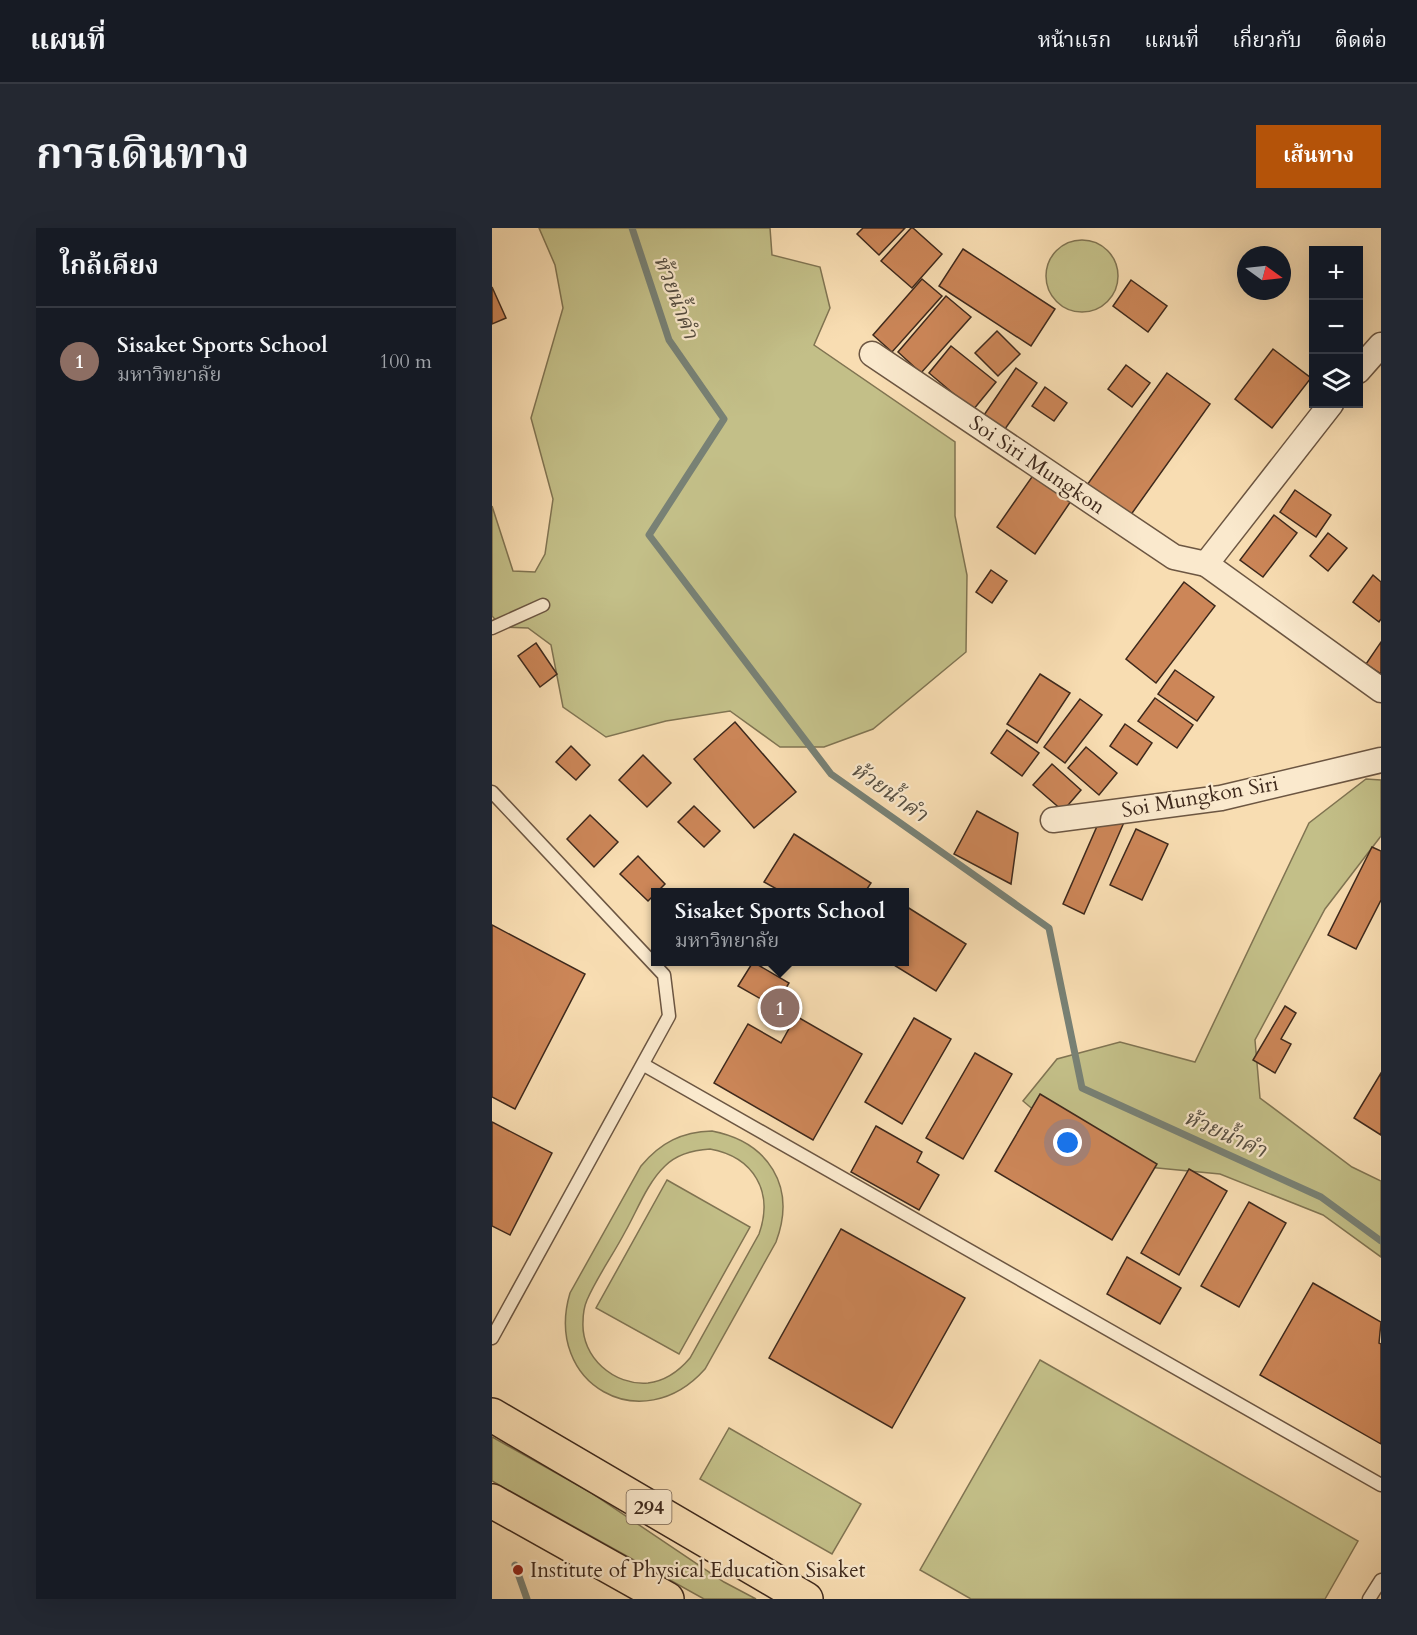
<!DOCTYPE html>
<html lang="th">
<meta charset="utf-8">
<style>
body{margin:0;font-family:Cardo,"Noto Serif Thai",serif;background:#242831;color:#f1f3f6}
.controls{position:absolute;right:18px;top:18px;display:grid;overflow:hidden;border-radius:0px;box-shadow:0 6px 24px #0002}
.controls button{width:54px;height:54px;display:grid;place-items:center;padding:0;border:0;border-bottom:2px solid #363941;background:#171b24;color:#f1f3f6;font:30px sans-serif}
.compass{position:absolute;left:745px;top:18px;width:54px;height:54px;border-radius:50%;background:#171b24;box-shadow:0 6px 24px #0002;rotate:105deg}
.you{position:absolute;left:576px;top:915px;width:21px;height:21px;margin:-15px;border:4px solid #fff;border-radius:50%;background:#1a73e8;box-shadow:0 0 0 9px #1a73e833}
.badge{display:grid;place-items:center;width:39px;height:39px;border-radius:50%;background:#b45309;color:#fff;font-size:20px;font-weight:700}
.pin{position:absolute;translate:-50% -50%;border:3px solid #fff;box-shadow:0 2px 6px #0006}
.popup{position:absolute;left:159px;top:660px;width:258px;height:78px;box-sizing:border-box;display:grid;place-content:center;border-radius:0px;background:#171b24;filter:drop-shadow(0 2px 4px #0005);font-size:20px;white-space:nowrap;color:#9ea1a6}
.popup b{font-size:22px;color:#f1f3f6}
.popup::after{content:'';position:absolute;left:50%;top:100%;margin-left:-12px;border:12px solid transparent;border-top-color:#171b24}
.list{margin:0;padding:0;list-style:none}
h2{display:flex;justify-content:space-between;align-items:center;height:78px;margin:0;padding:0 24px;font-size:26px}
h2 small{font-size:20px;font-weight:400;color:#9ea1a6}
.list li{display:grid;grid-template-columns:39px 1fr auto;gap:18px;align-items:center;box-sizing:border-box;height:108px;padding:0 24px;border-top:2px solid #363941}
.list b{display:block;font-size:22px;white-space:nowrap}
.list p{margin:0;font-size:20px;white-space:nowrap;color:#9ea1a6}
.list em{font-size:20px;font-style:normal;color:#9ea1a6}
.icon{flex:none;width:33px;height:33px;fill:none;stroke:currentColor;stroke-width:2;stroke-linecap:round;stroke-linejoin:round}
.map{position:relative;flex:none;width:889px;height:1371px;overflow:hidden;border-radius:0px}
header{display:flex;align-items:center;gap:36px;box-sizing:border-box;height:84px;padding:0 30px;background:#171b24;border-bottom:2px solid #363941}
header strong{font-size:28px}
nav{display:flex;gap:33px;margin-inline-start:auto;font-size:21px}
.intro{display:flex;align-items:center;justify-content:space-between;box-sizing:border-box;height:144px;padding:0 36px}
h1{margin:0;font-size:42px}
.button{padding:15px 27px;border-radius:0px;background:#b45309;color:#fff;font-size:21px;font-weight:700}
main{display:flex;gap:36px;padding:0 36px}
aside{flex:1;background:#171b24;border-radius:0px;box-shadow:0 6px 24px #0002}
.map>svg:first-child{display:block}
</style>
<header>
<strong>แผนที่</strong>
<nav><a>หน้าแรก</a><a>แผนที่</a><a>เกี่ยวกับ</a><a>ติดต่อ</a></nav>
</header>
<div class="intro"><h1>การเดินทาง</h1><a class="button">เส้นทาง</a></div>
<main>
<aside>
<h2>ใกล้เคียง<small></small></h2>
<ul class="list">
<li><span class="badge" style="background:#8d6e63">1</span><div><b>Sisaket Sports School</b><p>มหาวิทยาลัย</p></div><em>100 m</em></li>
</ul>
</aside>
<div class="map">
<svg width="889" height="1371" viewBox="0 0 889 1371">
<rect width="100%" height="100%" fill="#f8ddb2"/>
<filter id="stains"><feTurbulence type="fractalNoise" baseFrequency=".00333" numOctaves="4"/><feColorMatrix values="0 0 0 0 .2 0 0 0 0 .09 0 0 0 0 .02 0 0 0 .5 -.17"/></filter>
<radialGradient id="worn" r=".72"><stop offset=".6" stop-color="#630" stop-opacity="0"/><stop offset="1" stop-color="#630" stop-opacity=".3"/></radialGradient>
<g fill="#c3bf88" stroke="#807452" stroke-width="1.5" fill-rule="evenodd">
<path d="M47,0h231l2,27 48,12 10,41 -16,37 141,97v74l12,59 -1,77 -93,77 -49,18h-44l-50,-36 -64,10 -60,16 -43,-30 -12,-62 -23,-17 -26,-1 -10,-11v-110l21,65 22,1 10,-18 8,-55 -22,-81 32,-110 -8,-43z"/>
<circle cx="590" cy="48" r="36"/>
<path d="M874,551l15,1v56l-56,73 -70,131 5,58 92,69 29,14v76l-58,-42 -103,-41 -125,-12 -72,-61 34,-42 63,-17 75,20 114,-239z"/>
<path d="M220,903c56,11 85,55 64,111l-71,127c-63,71 -162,15 -135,-76l71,-127c20,-24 41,-34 71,-35zM218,921c44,8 64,43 49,85l-69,124c-11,13 -25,23 -42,25 -34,3 -67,-26 -65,-61 0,-7 1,-15 4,-22 10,-23 26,-45 38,-68 12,-21 22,-49 40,-66 12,-12 28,-16 45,-17z"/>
<path d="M175,952l83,47 -71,127 -83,-46z"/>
<path d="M548,1132l318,181 -33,58h-354l-51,-29z"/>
<path d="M237,1200l132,76 -29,50 -132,-75z"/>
<path d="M0,1209l98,55 134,90 32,17h-52l-212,-118z"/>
</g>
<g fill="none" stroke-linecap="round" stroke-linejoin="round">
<g stroke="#788175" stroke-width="7">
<path d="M140,0l37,112 55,79 -75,116 182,239 218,154 33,160 239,109 60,44"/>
<path d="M23,1337l12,34"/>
</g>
</g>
<g fill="#cc8658" stroke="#3e291c" stroke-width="1.5">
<path d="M371,0h42l-26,27 -22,-21z"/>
<path d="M419,0h2l29,26 -30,34 -31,-27z"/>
<path d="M471,21l92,60 -24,37 -92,-60z"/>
<path d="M430,51l20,17 -50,56 -19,-17z"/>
<path d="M639,52l36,26 -19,26 -35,-26z"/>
<path d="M0,59l14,31 -14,6z"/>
<path d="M454,68l25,21 -50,56 -23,-21z"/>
<path d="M505,103l23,23 -22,22 -23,-23z"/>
<path d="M459,118l45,36 -23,28 -44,-37z"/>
<path d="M781,121l38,29 -39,50 -37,-29z"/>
<path d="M634,137l24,18 -18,24 -24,-18z"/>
<path d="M524,140l21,15 -32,46 -21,-14z"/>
<path d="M675,145l43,31 -80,112 -43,-31z"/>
<path d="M553,159l22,16 -13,18 -22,-15z"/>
<path d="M542,246l37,27 -36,53 -38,-27z"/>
<path d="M803,262l36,25 -15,22 -36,-25z"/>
<path d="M782,287l23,18 -34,44 -23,-17z"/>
<path d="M836,305l19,15 -19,23 -18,-15z"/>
<path d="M499,342l16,11 -15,22 -16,-11z"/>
<path d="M881,347l8,7v37l-2,3 -26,-20z"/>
<path d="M692,354l31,24 -59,77 -30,-24z"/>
<path d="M889,414v32l-15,-10z"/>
<path d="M44,415l21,31 -17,13 -22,-31z"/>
<path d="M683,442l39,27 -17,24 -39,-27z"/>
<path d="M548,446l30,19 -33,50 -30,-19z"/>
<path d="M663,470l38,27 -16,23 -39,-27z"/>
<path d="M588,471l22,16 -37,48 -21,-16z"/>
<path d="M243,494l61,70 -42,36 -60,-69z"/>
<path d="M633,496l27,19 -15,22 -27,-19z"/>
<path d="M515,502l32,23 -17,23 -31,-23z"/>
<path d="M79,518l19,19 -14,15 -20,-18z"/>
<path d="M594,519l31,26 -18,22 -31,-27z"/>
<path d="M151,527l28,28 -24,24 -28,-27z"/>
<path d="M560,536l29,26 -18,21 -30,-26z"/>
<path d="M202,578l26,25 -16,16 -26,-25z"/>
<path d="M485,583l41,22 -7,51 -57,-30z"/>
<path d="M98,587l28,27 -24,25 -27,-28z"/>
<path d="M633,592l-41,94 -21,-10 35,-80z"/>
<path d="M644,601l32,15 -26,56 -32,-15z"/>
<path d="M302,606l77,49 -6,9h-83l-18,-10z"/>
<path d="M880,619l9,4v49l-25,49 -28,-14z"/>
<path d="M146,628l27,28 -17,17 -28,-27z"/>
<path d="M412,677l62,39 -30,47 -47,-29h15z"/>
<path d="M0,697l93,49 -70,135 -23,-12z"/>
<path d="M261,734l36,21 -14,24 -37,-21z"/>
<path d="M793,778l11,7 -15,26 10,5 -16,29 -22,-13z"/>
<path d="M304,788l66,38 -49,86 -99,-57 34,-59 33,19z"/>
<path d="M422,790l37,21 -49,85 -37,-22z"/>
<path d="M483,825l37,21 -49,85 -37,-21z"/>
<path d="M889,845v62l-27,-17z"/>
<path d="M548,866l117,70 -45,76 -117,-69z"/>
<path d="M0,894l60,31 -42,82 -18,-9z"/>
<path d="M384,898l46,26 -5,10 22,13 -20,35 -68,-38z"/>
<path d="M697,941l38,22 -48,84 -38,-22z"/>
<path d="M757,974l37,21 -47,84 -38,-21z"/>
<path d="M349,1001l124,69 -73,130 -123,-70z"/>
<path d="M635,1029l54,31 -21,36 -53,-30z"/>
<path d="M821,1055l68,39 -2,21 2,1v100l-121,-69z"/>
</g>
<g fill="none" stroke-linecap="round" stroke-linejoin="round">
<defs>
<g id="service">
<path d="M0,400l51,-23"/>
<path d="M0,564l172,183 5,41 -177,322"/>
<path d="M152,837l737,420"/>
<path d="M877,1371l12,-19"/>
</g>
<g id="minor">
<path d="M380,126l302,203 32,7"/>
<path d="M866,143l23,-26"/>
<path d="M839,176l-125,160 175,126"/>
<path d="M561,592l168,-22 160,-38"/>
</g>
<g id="primary">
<path d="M0,1187l314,184"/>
<path d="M0,1273l175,98"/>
</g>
</defs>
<use href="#service" stroke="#6c5642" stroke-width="15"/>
<use href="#minor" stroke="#6c5642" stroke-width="27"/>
<use href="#primary" stroke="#3e291c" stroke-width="36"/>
<use href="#service" stroke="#fae9cd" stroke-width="12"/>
<use href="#minor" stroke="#fae9cd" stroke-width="24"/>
<use href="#primary" stroke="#f8ddb2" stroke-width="33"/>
</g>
<circle fill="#8f2418" stroke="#fae9cd" stroke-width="2" cx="26" cy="1342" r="6"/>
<g text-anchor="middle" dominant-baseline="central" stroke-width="4.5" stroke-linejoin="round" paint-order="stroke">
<rect fill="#fae9cd" stroke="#766351" stroke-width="1.5" x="134.5" y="1262" width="45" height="34" rx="4.5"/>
<g font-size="20" font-weight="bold" fill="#3e291c">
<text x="157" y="1279">294</text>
</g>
<g font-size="21" fill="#3e291c" stroke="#fae9cd">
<text transform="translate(545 237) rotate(34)">Soi Siri Mungkon</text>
<text transform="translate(708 569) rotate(-10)">Soi Mungkon Siri</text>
</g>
<g font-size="21" fill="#3e291c" stroke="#fae9cd" text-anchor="start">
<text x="38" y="1342">Institute of Physical Education Sisaket</text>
</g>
<g font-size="22" font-style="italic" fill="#564e41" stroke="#fae9cd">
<text transform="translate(184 69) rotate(69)">ห้วยน้ำคำ</text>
<text transform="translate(397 564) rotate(35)">ห้วยน้ำคำ</text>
<text transform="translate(733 906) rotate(24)">ห้วยน้ำคำ</text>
</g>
</g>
<rect width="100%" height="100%" filter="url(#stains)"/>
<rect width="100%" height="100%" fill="url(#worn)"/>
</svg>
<div class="controls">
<button>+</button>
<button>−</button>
<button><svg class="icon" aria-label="layers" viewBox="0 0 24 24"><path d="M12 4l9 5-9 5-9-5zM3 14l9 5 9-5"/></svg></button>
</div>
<svg class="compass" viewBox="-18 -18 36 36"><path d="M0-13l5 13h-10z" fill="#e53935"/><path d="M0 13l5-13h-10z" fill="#9ea1a6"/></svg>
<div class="you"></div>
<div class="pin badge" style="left:288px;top:780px;background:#8d6e63">1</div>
<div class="popup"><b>Sisaket Sports School</b>มหาวิทยาลัย</div>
</div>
</main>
